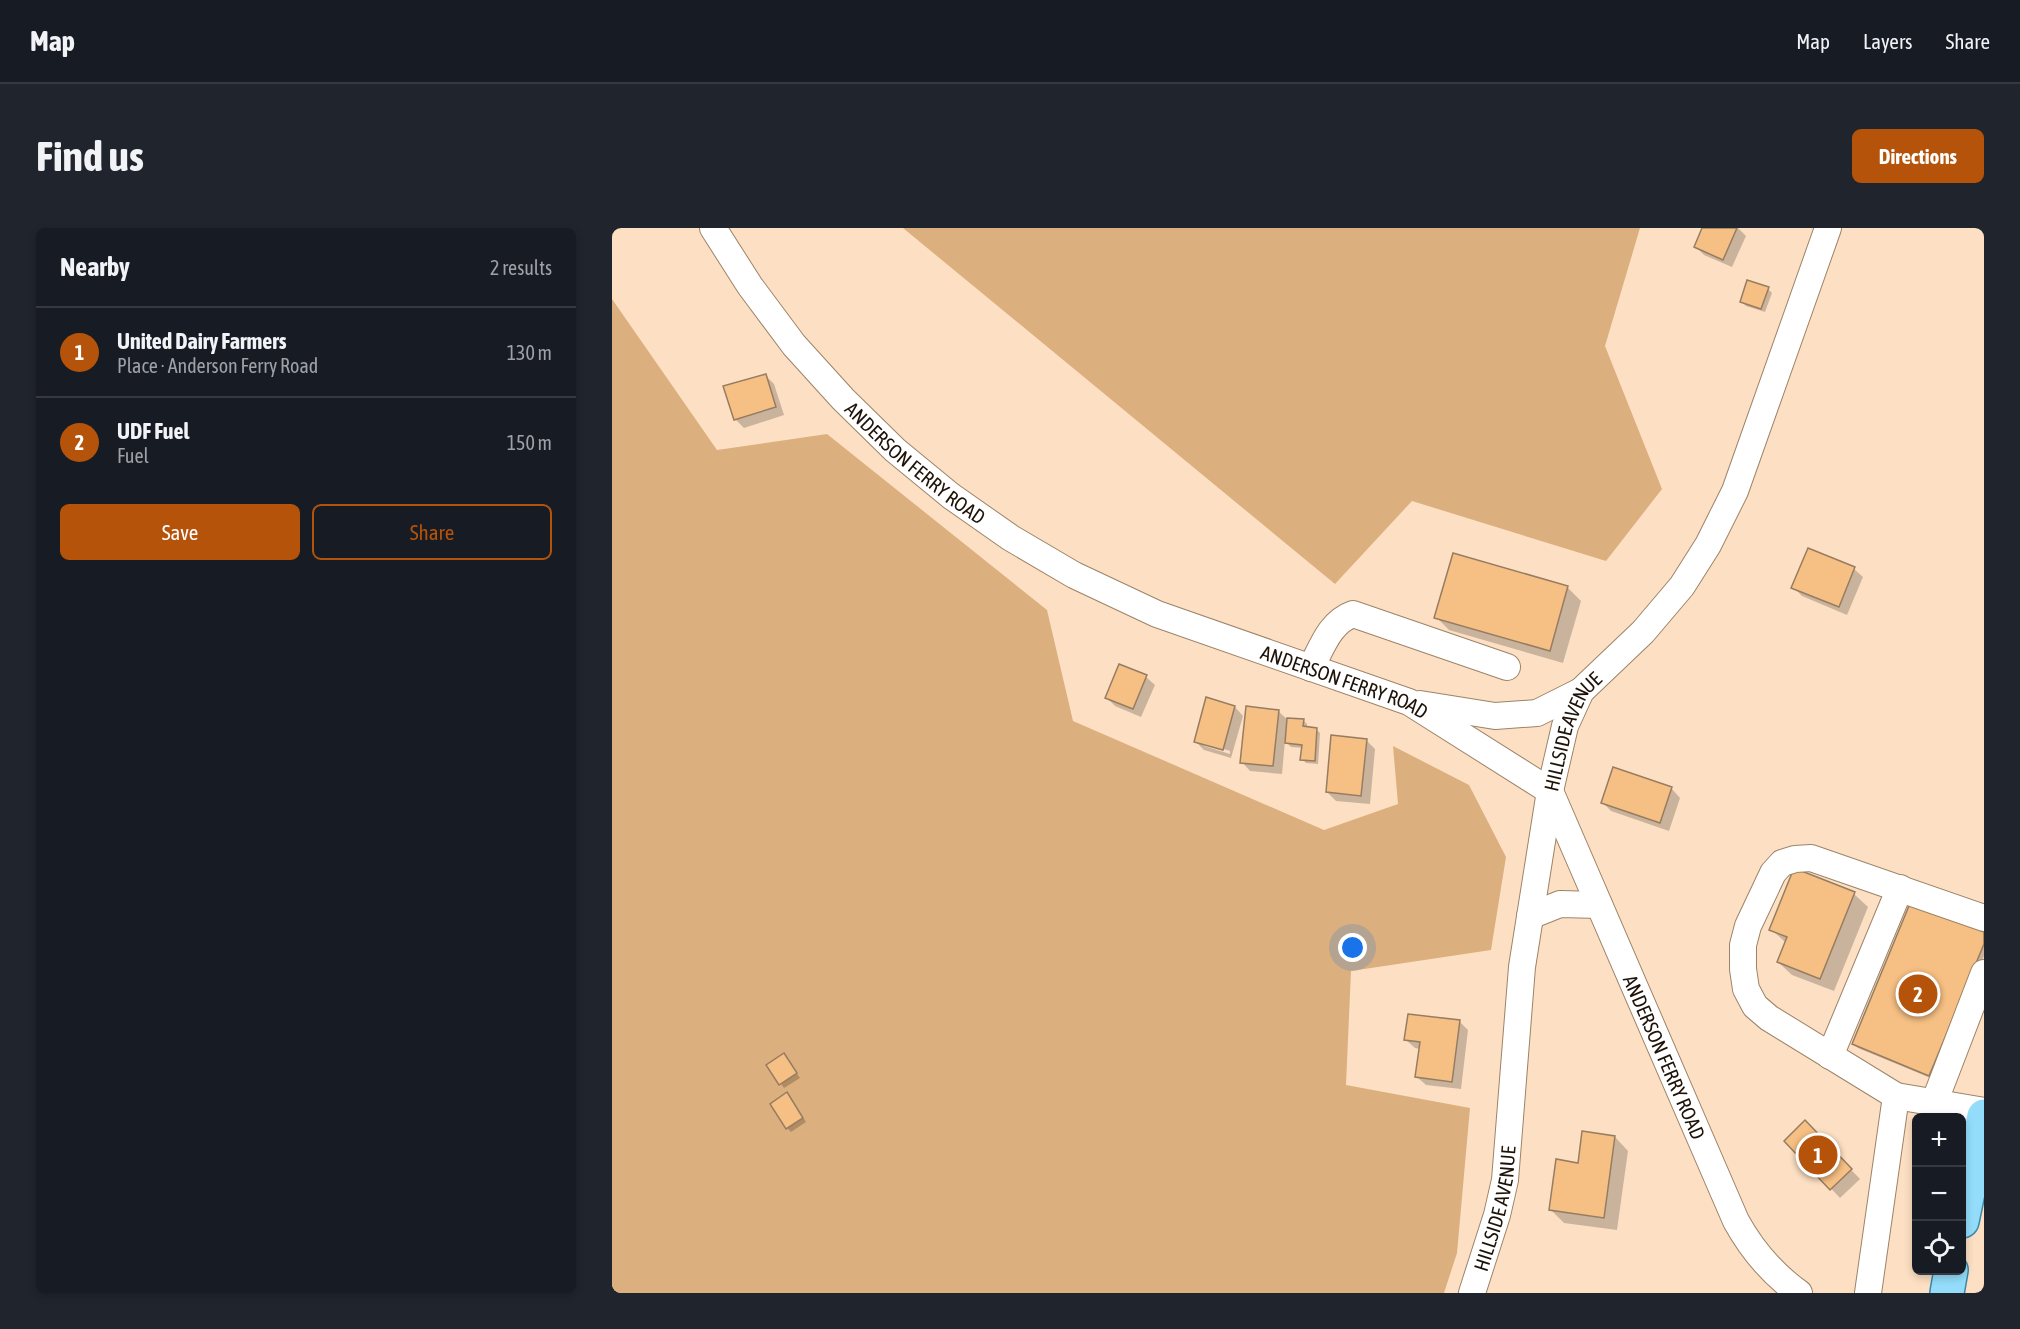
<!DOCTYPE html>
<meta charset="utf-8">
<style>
body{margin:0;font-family:"Asap Condensed",sans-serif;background:#20242c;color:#f1f3f6}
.controls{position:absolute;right:18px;bottom:18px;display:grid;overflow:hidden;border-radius:9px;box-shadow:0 3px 9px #0003}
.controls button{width:54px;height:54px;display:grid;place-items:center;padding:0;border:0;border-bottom:2px solid #363941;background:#171b24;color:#f1f3f6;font:30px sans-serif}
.you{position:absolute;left:741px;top:720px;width:21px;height:21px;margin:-15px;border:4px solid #fff;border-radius:50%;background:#1a73e8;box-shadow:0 0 0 9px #1a73e833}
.badge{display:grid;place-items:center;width:39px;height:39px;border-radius:50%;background:#b45309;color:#fff;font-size:20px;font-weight:700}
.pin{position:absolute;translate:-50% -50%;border:3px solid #fff;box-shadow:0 2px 6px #0006}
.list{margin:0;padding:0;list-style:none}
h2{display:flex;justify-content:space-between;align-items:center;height:78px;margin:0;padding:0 24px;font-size:26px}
h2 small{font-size:20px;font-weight:400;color:#9ea1a6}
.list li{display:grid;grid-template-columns:39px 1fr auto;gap:18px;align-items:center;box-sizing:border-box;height:90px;padding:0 24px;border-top:2px solid #363941}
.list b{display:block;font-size:22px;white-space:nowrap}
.list p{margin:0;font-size:20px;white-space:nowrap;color:#9ea1a6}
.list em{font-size:20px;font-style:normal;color:#9ea1a6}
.actions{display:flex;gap:12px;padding:18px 24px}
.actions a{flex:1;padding:14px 0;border:2px solid #b45309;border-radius:9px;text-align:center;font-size:21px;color:#b45309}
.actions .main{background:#b45309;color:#fff}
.icon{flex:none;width:33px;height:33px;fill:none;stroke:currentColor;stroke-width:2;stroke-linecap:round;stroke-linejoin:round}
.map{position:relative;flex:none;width:1372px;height:1065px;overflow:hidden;border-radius:9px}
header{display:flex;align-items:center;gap:36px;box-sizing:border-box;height:84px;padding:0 30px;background:#171b24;border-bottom:2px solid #363941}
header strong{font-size:28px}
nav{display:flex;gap:33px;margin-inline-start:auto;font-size:21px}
.intro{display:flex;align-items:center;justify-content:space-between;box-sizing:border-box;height:144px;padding:0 36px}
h1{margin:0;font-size:42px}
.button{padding:15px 27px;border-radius:9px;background:#b45309;color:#fff;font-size:21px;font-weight:700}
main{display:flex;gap:36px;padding:0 36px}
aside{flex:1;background:#171b24;border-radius:9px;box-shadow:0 3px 9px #0003}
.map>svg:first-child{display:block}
</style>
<header>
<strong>Map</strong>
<nav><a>Map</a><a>Layers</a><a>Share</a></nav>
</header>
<div class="intro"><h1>Find us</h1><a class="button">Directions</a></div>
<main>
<aside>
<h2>Nearby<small>2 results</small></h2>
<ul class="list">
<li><span class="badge">1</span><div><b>United Dairy Farmers</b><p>Place · Anderson Ferry Road</p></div><em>130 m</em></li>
<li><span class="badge">2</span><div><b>UDF Fuel</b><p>Fuel</p></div><em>150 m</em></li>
</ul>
<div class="actions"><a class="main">Save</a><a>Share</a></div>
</aside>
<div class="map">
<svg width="1372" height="1065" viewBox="0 0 1372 1065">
<rect width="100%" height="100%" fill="#fde0c3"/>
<g fill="#dcaf7e">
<path d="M291,0h737l-35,118 57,143 -56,72 -194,-60 -77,83z"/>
<path d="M0,71l105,151 110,-16 220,176 26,111 251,109 74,-26 -5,-58 76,39 37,72 -15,93 -140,21 -5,114 124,23 -13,145 -13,40h-832z"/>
</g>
<g fill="#0003" fill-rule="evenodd">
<path d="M1092,0h34l8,8 -14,31 -28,-12 -9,-9z"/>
<path d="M1156,61l4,4 -7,19 -19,-6 -4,-4z"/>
<path d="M153,147l9,9 10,31 -40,13 -9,-9z"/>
<path d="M1242,341l9,8 -16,38 -45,-19 -9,-9z"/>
<path d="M956,360l13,13 -18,62 -114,-33 -13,-13z"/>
<path d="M534,449l9,8 -14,32 -26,-11 -9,-9z"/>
<path d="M623,479l8,9 -12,42 -27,-8 -9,-9zM592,515l26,8v3l-26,-8z"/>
<path d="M666,483l11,10 14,-1 4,4v4l9,1 4,4 -2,31 -12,-1 -4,-4 1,-11 -12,-1 -6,-6 -3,33 -32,-3 -8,-9z"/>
<path d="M755,513l8,8 -5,55 -34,-3 -9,-9z"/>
<path d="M1002,541l58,20 8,9 -11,33 -58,-20 -9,-9z"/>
<path d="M1183,642l59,24 14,13 -34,84 -42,-16 -14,-13 8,-19 -15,-14z"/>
<path d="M1300,675l72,31v22l-51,123 -75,-31 -4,-4z"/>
<path d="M847,793l9,9 -7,59 -35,-4 -9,-8 3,-28 -5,-1 -9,-8z"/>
<path d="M175,831l13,19 -16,10 -16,-22z"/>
<path d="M179,870l15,24 -15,10 -4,-4z"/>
<path d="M1193,894l55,57 -20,19 -54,-57z"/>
<path d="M1003,909l13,14 -11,79 -53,-7 -13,-13 29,-46z"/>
</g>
<g fill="#f6bf83" stroke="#967d62" stroke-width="1.5">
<path d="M1090,0h35l-14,32 -29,-13z"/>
<path d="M1135,52l22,7 -8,22 -21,-7z"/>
<path d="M154,146l10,33 -42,13 -11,-34z"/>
<path d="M1196,320l47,19 -16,40 -48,-19z"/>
<path d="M841,325l115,33 -18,65 -116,-33z"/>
<path d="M507,436l28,11 -14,34 -28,-11z"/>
<path d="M594,469l29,9 -12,44 -29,-8z"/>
<path d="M634,478l33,4 -6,56 -33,-3z"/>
<path d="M675,490l17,1 -1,7 14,2 -2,33 -15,-1 2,-15 -17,-2z"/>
<path d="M719,507l36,4 -6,57 -35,-4z"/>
<path d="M1001,539l59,20 -12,36 -59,-20z"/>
<path d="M1182,640l61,24 -35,87 -43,-17 10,-25 -18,-7z"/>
<path d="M1299,673l73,31v12l-55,132 -77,-32z"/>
<path d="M796,786l52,6 -8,62 -37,-5 5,-35 -16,-2z"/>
<path d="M172,825l13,20 -18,12 -13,-20z"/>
<path d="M175,864l16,26 -17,11 -16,-25z"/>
<path d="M1193,892l47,49 -22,21 -46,-49z"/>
<path d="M970,903l33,5 -11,82 -55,-8 7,-51 22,4z"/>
</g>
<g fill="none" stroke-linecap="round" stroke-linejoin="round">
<defs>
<g id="minor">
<path id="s1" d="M101,0l37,58 44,59 49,54 52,51 56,46 60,42 63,37 83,39 252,88 141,89 186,430c16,29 35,52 63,72"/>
<path d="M699,440c11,-21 19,-46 42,-54l154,53"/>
<path d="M808,476l75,12 42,-3 44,-22"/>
<path d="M918,688l30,-12 39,1"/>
<path d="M1218,828l70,-168"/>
<path d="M1284,868l-127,-78 -14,-12 -9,-17 -3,-20v-24l5,-19 25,-53 9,-10 13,-4 16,-1 173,60"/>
<path d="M1322,875l50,-130"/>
<path id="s2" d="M860,1065l25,-78 8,-35 17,-213 28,-176 15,-65 16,-35 62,-59 39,-46 26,-41 27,-54 93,-263"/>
<path d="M1256,1065l28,-197 88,15"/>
</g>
<g id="major">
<path d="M1350,993l22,-105"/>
<path d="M1335,1065l4,-23"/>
</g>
</defs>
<use href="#minor" stroke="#9c8368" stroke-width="28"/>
<use href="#major" stroke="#3b87a4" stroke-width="36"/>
<use href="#minor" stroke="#fff" stroke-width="26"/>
<use href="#major" stroke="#93ddfb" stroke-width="33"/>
</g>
<g text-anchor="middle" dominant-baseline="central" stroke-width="4.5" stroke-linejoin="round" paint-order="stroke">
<g font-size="20" fill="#1d1309" stroke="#fff">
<text stroke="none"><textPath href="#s1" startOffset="312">ANDERSON FERRY ROAD</textPath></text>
<text stroke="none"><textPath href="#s1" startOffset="798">ANDERSON FERRY ROAD</textPath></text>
<text stroke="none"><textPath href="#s2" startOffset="574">HILLSIDE AVENUE</textPath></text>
<text stroke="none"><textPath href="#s1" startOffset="1322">ANDERSON FERRY ROAD</textPath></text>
<text stroke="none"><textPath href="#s2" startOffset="88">HILLSIDE AVENUE</textPath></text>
</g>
</g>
</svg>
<div class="controls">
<button>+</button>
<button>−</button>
<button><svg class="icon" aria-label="locate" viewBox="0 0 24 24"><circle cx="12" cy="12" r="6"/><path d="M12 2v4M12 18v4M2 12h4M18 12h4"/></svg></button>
</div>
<div class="you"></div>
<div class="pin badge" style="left:1206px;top:927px">1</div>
<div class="pin badge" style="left:1306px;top:766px">2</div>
</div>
</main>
